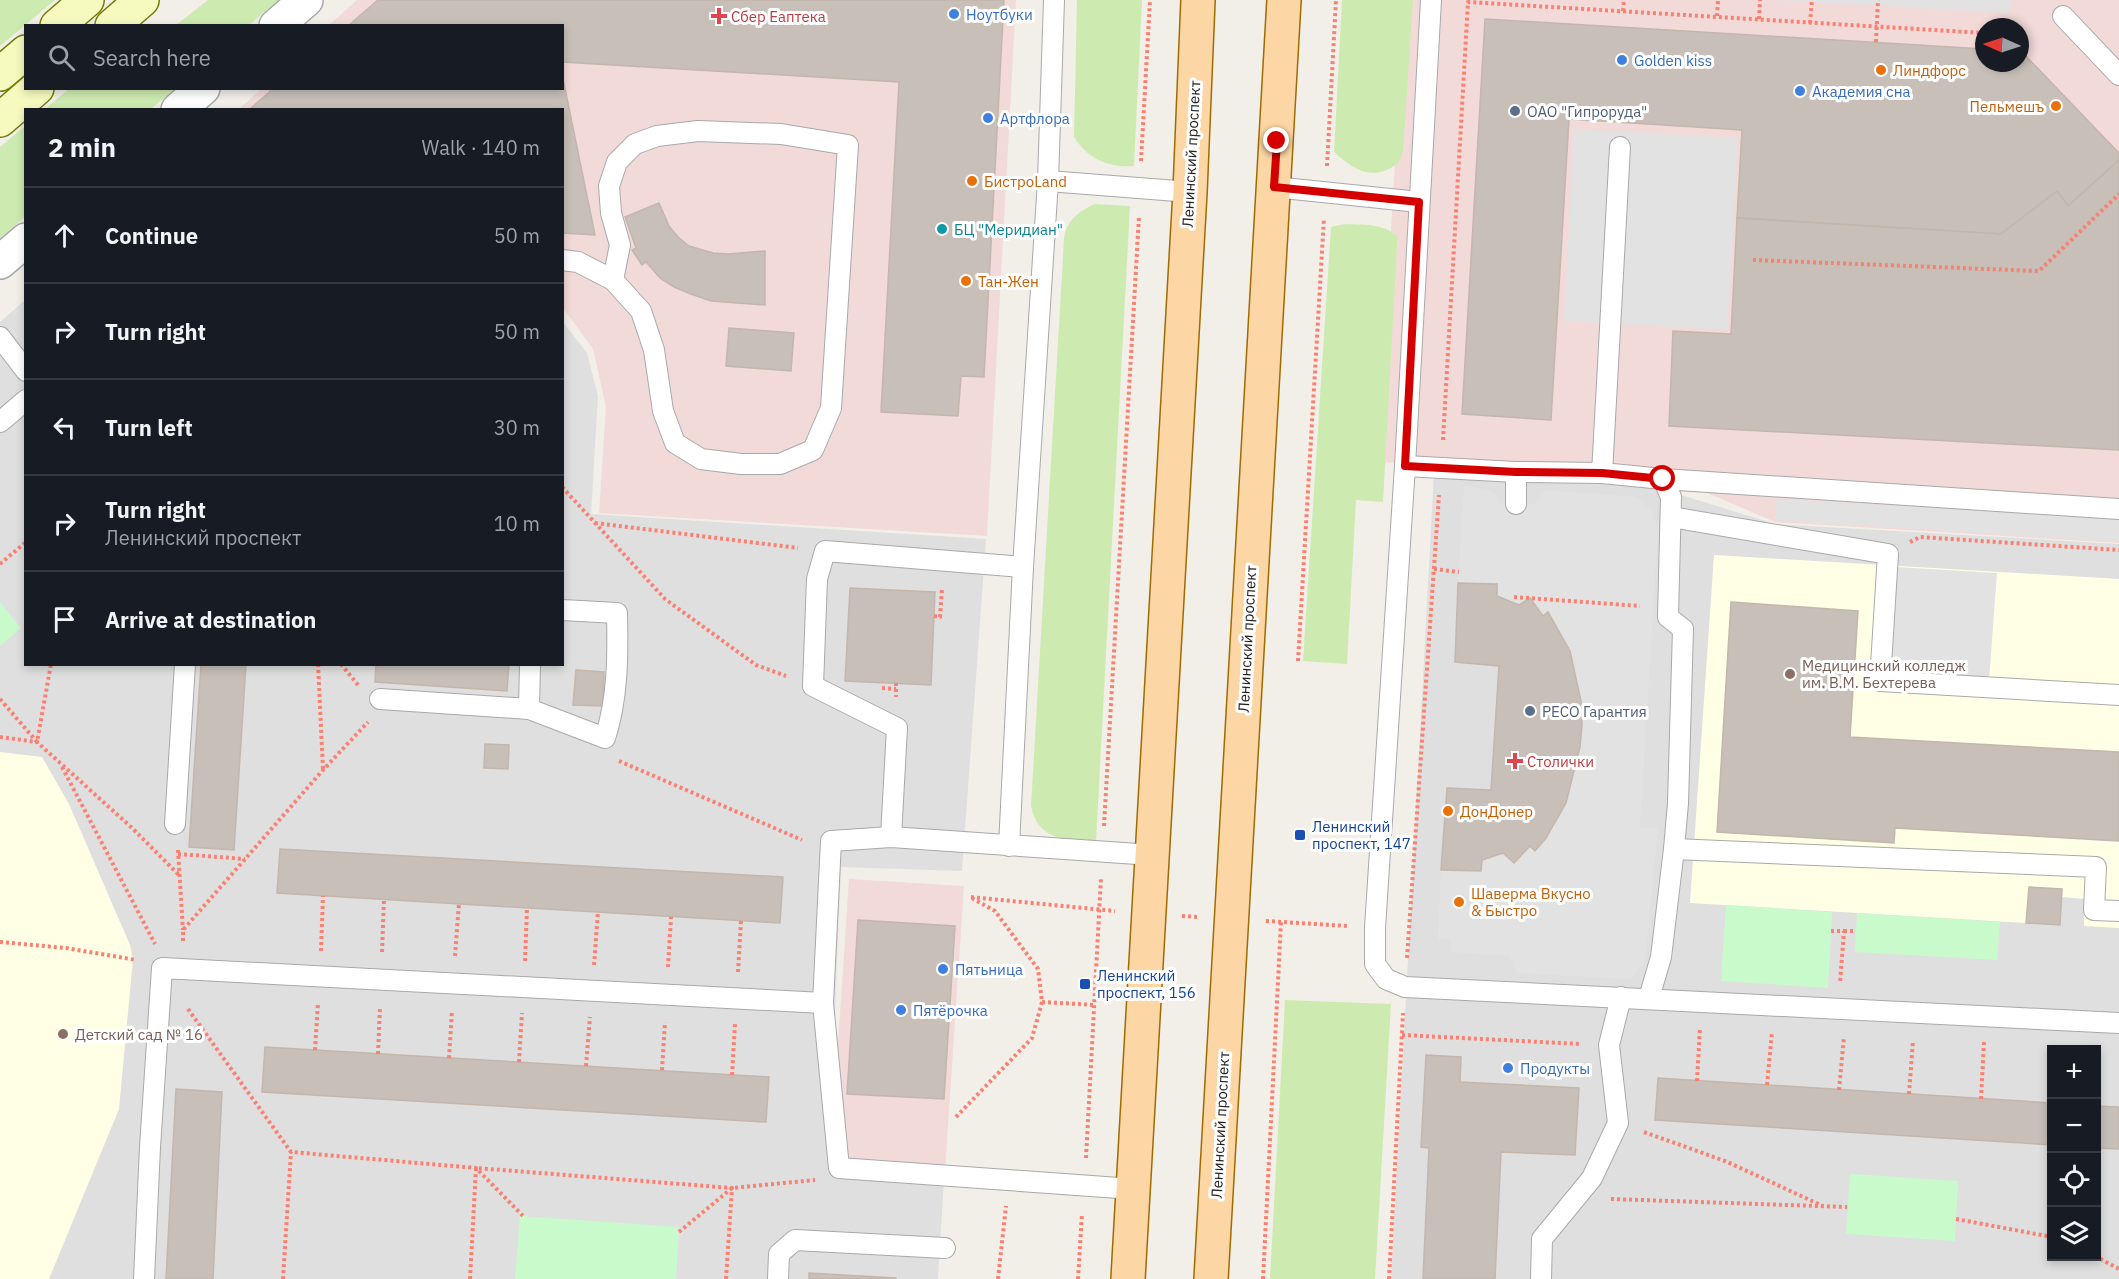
<!DOCTYPE html>
<meta charset="utf-8">
<style>
body{margin:0;font-family:"IBM Plex Sans",sans-serif;background:#242831;color:#f1f3f6}
.controls{position:absolute;right:18px;bottom:18px;display:grid;overflow:hidden;border-radius:0px;box-shadow:0 3px 9px #0003}
.controls button{width:54px;height:54px;display:grid;place-items:center;padding:0;border:0;border-bottom:2px solid #363941;background:#171b24;color:#f1f3f6;font:30px sans-serif}
.compass{position:absolute;left:1975px;top:18px;width:54px;height:54px;border-radius:50%;background:#171b24;box-shadow:0 3px 9px #0003;rotate:273deg}
.stop{position:absolute;width:18px;height:18px;margin:-14px;border:4px solid #d40000;border-radius:50%;background:#fff}
.stop.end{background:#d40000;border-color:#fff;box-shadow:0 2px 6px #0008}
.list{margin:0;padding:0;list-style:none}
h2{display:flex;justify-content:space-between;align-items:center;height:78px;margin:0;padding:0 24px;font-size:26px}
h2 small{font-size:20px;font-weight:400;color:#9ea1a6}
.list li{display:grid;grid-template-columns:39px 1fr auto;gap:18px;align-items:center;box-sizing:border-box;height:96px;padding:0 24px;border-top:2px solid #363941}
.list b{display:block;font-size:22px;white-space:nowrap}
.list p{margin:0;font-size:20px;white-space:nowrap;color:#9ea1a6}
.list em{font-size:20px;font-style:normal;color:#9ea1a6}
.icon{flex:none;width:33px;height:33px;fill:none;stroke:currentColor;stroke-width:2;stroke-linecap:round;stroke-linejoin:round}
.map{position:relative;flex:none;width:2119px;height:1279px;overflow:hidden}
.search{position:absolute;background:#171b24;box-shadow:0 3px 9px #0003;left:24px;top:24px;width:540px;height:66px;display:flex;align-items:center;gap:15px;box-sizing:border-box;padding:0 21px;border-radius:0px;color:#9ea1a6;font-size:22px}
.panel{position:absolute;background:#171b24;box-shadow:0 3px 9px #0003;left:24px;top:108px;width:540px;height:558px;border-radius:0px}
.map>svg:first-child{display:block}
</style>
<div class="map">
<svg width="2119" height="1279" viewBox="0 0 2119 1279">
<rect width="100%" height="100%" fill="#f2efe9"/>
<g fill="#e0dfdf" fill-rule="evenodd">
<path d="M25,300l1,364h536l1,-342 24,31 11,43 -7,118 395,25 -24,332 -121,-4 -13,304 116,8 -6,100h-938v-957z"/>
<path d="M1434,472l215,13 126,39 344,20v735h-728zM2052,1050h44v206h-44z"/>
</g>
<g fill="#f2dad9" fill-rule="evenodd">
<path d="M357,0h659l-29,536 -388,-23 7,-106 -13,-58 -30,-41 -1,-198h-324l23,-21 301,-1v-62l-233,-1z"/>
<path d="M1404,0h715v543l-344,-21 -105,-45 -292,-15zM1984,27h36v36h-36z"/>
<path d="M849,879l115,7 -19,285 -115,-7z"/>
</g>
<g fill="#ffffe5">
<path d="M1714,555l405,24v349l-35,-2 1,-27 -24,-2v-8l-32,-2 -3,36 -336,-20z"/>
<path d="M0,752l42,5 27,47 61,141 3,14 -14,150 -70,170h-49z"/>
</g>
<g fill="#cdebb0">
<path d="M0,0h55l-55,46z"/>
<path d="M208,0h71l-30,25h-73z"/>
<path d="M1077,0h65l-8,166c-26,2 -46,-7 -60,-29z"/>
<path d="M1342,0h71l-10,151c-2,9 -6,14 -14,18 -22,11 -39,-3 -55,-17z"/>
<path d="M70,88h105v1l-24,20h-106z"/>
<path d="M25,126v91l-25,21v-91z"/>
<path d="M1095,204l35,2 -34,635 -4,1c-29,-3 -54,-2 -61,-36l33,-567c2,-18 15,-28 31,-35z"/>
<path d="M1345,224c18,1 38,-1 52,12v10l-14,256 -27,-2 -9,164 -44,-3 28,-434z"/>
<path d="M1285,1000l106,4 -16,275h-105z"/>
</g>
<g fill="#c8facc">
<path d="M0,602l21,26 -21,18z"/>
<path d="M1726,905l106,7 -4,76 -107,-7z"/>
<path d="M1857,913l143,9 -3,38 -142,-8z"/>
<path d="M1850,1174l108,7 -3,60 -109,-7z"/>
<path d="M520,1216l159,11 -3,52h-161z"/>
</g>
<g fill="#e2e2e2">
<path d="M1773,0h238l-1,13z"/>
<path d="M1574,129l164,9 -11,192 -163,-9z"/>
<path d="M1464,486l23,3 8,6 4,8 34,2 13,-15 89,7 17,13 6,18 -18,299 18,2 -13,133 -14,17 -115,-6 -7,-17 -58,-4v-12l-13,-1 3,-69 40,1 1,-11 48,-14 5,4 45,-103 2,-23 -1,-23 -11,-50 -22,-39 -5,4 -13,-18 -11,7 -22,-9v-12l-39,-1z"/>
<path d="M1776,499l343,19v24l-344,-22z"/>
<path d="M1896,567l101,6 -8,108 -100,-5z"/>
</g>
<g fill="#c7bfb8" stroke="#c4b6ab" stroke-width="1.5">
<path d="M378,0h626l-20,377 -23,-1 -3,40 -77,-4 18,-330 -337,-20v-36h-214z"/>
<path d="M1485,19l499,30v14h36l1,-12 98,102v7l-51,46 -11,-15 -56,43 -264,-16 5,-88 -173,-11 -18,301 -89,-6z"/>
<path d="M562,74l33,161 -33,-2v-123h-313l25,-22h288z"/>
<path d="M2119,160v290l-450,-24 4,-95 58,3 6,-116 264,16 56,-43 11,15z"/>
<path d="M659,203l10,23 9,11 11,9 24,7 15,1 37,-3v54l-54,-4 -20,-7 -17,-7 -14,-9 -14,-16 -4,3 -10,-15 4,-2 -11,-31z"/>
<path d="M729,328l65,5 -3,38 -65,-5z"/>
<path d="M1458,583l39,1v12l22,9 11,-7 13,18 5,-4 22,39 11,50 1,23 -2,23 -14,56 -20,35 -11,13 -5,-5 -16,17 -11,-10 -21,7 -1,11 -40,-1 6,-82 44,2 8,-124 -44,-4z"/>
<path d="M850,588l85,4 -4,93 -86,-4z"/>
<path d="M1731,602l127,9 -8,126 269,15v89l-224,-13 -1,15 -177,-11z"/>
<path d="M201,664h45l-12,186 -45,-3z"/>
<path d="M376,664h133l-2,27 -132,-9z"/>
<path d="M576,670l28,2 -1,34 -30,-1z"/>
<path d="M485,744l24,1 -1,24 -24,-1z"/>
<path d="M280,849l503,28 -3,46 -503,-30z"/>
<path d="M2029,887l33,2 -2,36 -34,-2z"/>
<path d="M858,920l97,6 -11,173 -97,-5z"/>
<path d="M265,1047l504,30 -3,45 -504,-30z"/>
<path d="M1426,1055l35,2 -1,25 119,6 -4,67 -74,-3 -6,127h-72l6,-131 -8,-1z"/>
<path d="M1658,1078l394,25v42l-397,-25z"/>
<path d="M176,1089l46,3 -9,187h-47z"/>
<path d="M2096,1106l23,1v42l-23,-1z"/>
<path d="M809,1273l87,5v1h-87z"/>
</g>
<g fill="none" stroke-linecap="round" stroke-linejoin="round">
<defs>
<g id="lane">
<path d="M1431,0l-26,466 -30,462v36l11,15 19,8 714,36"/>
<path d="M2063,16l56,59"/>
<path d="M1048,181l142,11"/>
<path d="M1274,187l145,15"/>
<path d="M562,260l16,2 35,18 28,31 13,39 9,61 12,32 26,16 40,5h39l33,-14 18,-42 17,-263 -67,-11 -83,-3 -41,5 -22,8 -18,18 -8,24 2,27 9,32 -7,35"/>
<path d="M0,337l26,34"/>
<path d="M0,422l26,-22"/>
<path d="M1405,466l111,6 86,1 18,-326"/>
<path d="M1516,472v32"/>
<path d="M1602,473l61,6 456,30"/>
<path d="M1671,517l217,37 -8,127 239,14"/>
<path d="M380,699l149,10 1,-45"/>
<path d="M529,709l76,29c13,-39 13,-84 12,-125l-55,-3"/>
<path d="M175,824l10,-160"/>
<path d="M891,837l6,-109 -84,-42 4,-107 8,-28 198,16"/>
<path d="M1009,846l14,-279 25,-386 6,-181"/>
<path d="M1674,849l422,18 -2,43 25,1"/>
<path d="M1649,998l12,-41 13,-108 4,-46 5,-174 -15,-12 3,-120 -8,-18"/>
<path d="M1133,1189l-294,-21 -16,-165 8,-162 60,-4 261,18"/>
<path d="M144,1279l6,-132 12,-179 661,35"/>
<path d="M778,1279l1,-25 16,-14 150,8"/>
<path d="M1541,1279l1,-40 50,-61 26,-55 -9,-78 12,-48"/>
</g>
<g id="street">
<path d="M276,26l30,-26"/>
<path d="M178,110l25,-22"/>
<path d="M0,262l26,-22"/>
</g>
<g id="secondary">
<path d="M57,26l30,-26"/>
<path d="M112,26l30,-26"/>
<path d="M0,74l26,-22"/>
<path d="M0,120l37,-32"/>
</g>
<g id="primary">
<path d="M1128,1279l62,-1087 8,-192"/>
<path d="M1211,1279l73,-1279"/>
</g>
</defs>
<use href="#lane" stroke="#a9a9a9" stroke-width="22"/>
<use href="#street" stroke="#a9a9a9" stroke-width="36"/>
<use href="#secondary" stroke="#707d05" stroke-width="36"/>
<use href="#primary" stroke="#a06b00" stroke-width="36"/>
<g stroke="#fa8072" stroke-width="4" stroke-dasharray="3 3" stroke-linecap="butt">
<path d="M1623,11l1,-11"/>
<path d="M1717,16l1,-16"/>
<path d="M1759,19l1,-19"/>
<path d="M1810,23l2,-23"/>
<path d="M1876,42l2,-42"/>
<path d="M1141,161l9,-161"/>
<path d="M1327,166l9,-166"/>
<path d="M1753,260l286,11 80,-77"/>
<path d="M1443,440l25,-438 516,31"/>
<path d="M562,487l103,112 91,66 30,11"/>
<path d="M595,523l203,25"/>
<path d="M1910,542l10,-5 199,13"/>
<path d="M0,564l26,-22"/>
<path d="M1434,569l25,3"/>
<path d="M1514,597l126,9"/>
<path d="M934,616l6,1 2,-28"/>
<path d="M1298,661l26,-443"/>
<path d="M318,664l5,105"/>
<path d="M341,664l17,21"/>
<path d="M896,683v14"/>
<path d="M882,688l14,1"/>
<path d="M0,699l37,43 14,-78"/>
<path d="M0,737l37,5 94,85 48,48"/>
<path d="M619,761l183,79"/>
<path d="M62,767l93,177"/>
<path d="M1104,826l35,-610"/>
<path d="M178,850l5,80"/>
<path d="M178,854l67,5"/>
<path d="M1182,916l17,1"/>
<path d="M1266,921l82,5"/>
<path d="M1831,931h13l-4,52"/>
<path d="M1844,931h12"/>
<path d="M183,941v-11l140,-160 45,-48"/>
<path d="M0,942l66,6 70,12"/>
<path d="M321,951l2,-55"/>
<path d="M382,952l2,-53"/>
<path d="M455,956l4,-53"/>
<path d="M1407,958l32,-463"/>
<path d="M525,961l2,-53"/>
<path d="M594,965l4,-53"/>
<path d="M668,967l3,-50"/>
<path d="M738,972l3,-51"/>
<path d="M1042,1002l53,3"/>
<path d="M188,1009l103,143 185,16 47,48"/>
<path d="M1402,1035l179,9"/>
<path d="M315,1050l3,-47"/>
<path d="M378,1054l2,-46"/>
<path d="M449,1058l3,-47"/>
<path d="M519,1062l3,-49"/>
<path d="M586,1066l4,-49"/>
<path d="M662,1070l3,-48"/>
<path d="M732,1075l3,-51"/>
<path d="M1697,1081l3,-53"/>
<path d="M1767,1085l5,-53"/>
<path d="M1839,1090l5,-53"/>
<path d="M1909,1094l4,-53"/>
<path d="M1981,1099l3,-57"/>
<path d="M956,1117l76,-79 10,-36 -4,-33 -43,-58 -25,-14 145,14"/>
<path d="M1644,1132l81,29 98,45"/>
<path d="M1086,1158l15,-280"/>
<path d="M1611,1199l236,8"/>
<path d="M1956,1219l96,18"/>
<path d="M679,1232l53,-44 83,-8"/>
<path d="M2095,1256l24,13"/>
<path d="M283,1279l8,-127"/>
<path d="M470,1279l6,-111 256,20 -6,91"/>
<path d="M998,1279l8,-73"/>
<path d="M1078,1279l4,-65"/>
<path d="M1263,1279l18,-357"/>
<path d="M1389,1279l14,-266"/>
</g>
<use href="#lane" stroke="#fff" stroke-width="20"/>
<use href="#street" stroke="#fff" stroke-width="33"/>
<use href="#secondary" stroke="#f7fabf" stroke-width="33"/>
<use href="#primary" stroke="#fcd6a4" stroke-width="33"/>
</g>
<g fill="none" stroke-linecap="round" stroke-linejoin="round">
<path stroke="#d40000" stroke-width="8" d="M1277,141l-3,46 145,15 -14,264 111,6 86,1 61,6"/>
</g>
<g fill="#3f7fe0" stroke="#fff" stroke-width="2">
<circle cx="954" cy="14" r="6"/>
<circle cx="1622" cy="60" r="6"/>
<circle cx="1800" cy="91" r="6"/>
<circle cx="988" cy="118" r="6"/>
<circle cx="943" cy="969" r="6"/>
<circle cx="901" cy="1010" r="6"/>
<circle cx="1508" cy="1068" r="6"/>
</g>
<g fill="#e0444e" stroke="#fff" stroke-width="2">
<path d="M716 7h6v6h6v6h-6v6h-6v-6h-6v-6h6z"/>
<path d="M1512 752h6v6h6v6h-6v6h-6v-6h-6v-6h6z"/>
</g>
<g fill="#e8710a" stroke="#fff" stroke-width="2">
<circle cx="1881" cy="70" r="6"/>
<circle cx="2056" cy="106" r="6"/>
<circle cx="972" cy="181" r="6"/>
<circle cx="966" cy="281" r="6"/>
<circle cx="1448" cy="811" r="6"/>
<circle cx="1459" cy="902" r="6"/>
</g>
<g fill="#5c6f8a" stroke="#fff" stroke-width="2">
<circle cx="1515" cy="111" r="6"/>
<circle cx="1530" cy="711" r="6"/>
</g>
<circle fill="#0f9aa8" stroke="#fff" stroke-width="2" cx="942" cy="229" r="6"/>
<g fill="#8d6e63" stroke="#fff" stroke-width="2">
<circle cx="1790" cy="674" r="6"/>
<circle cx="63" cy="1034" r="6"/>
</g>
<g fill="#1a4fb4" stroke="#fff" stroke-width="2">
<rect x="1294" y="829" width="12" height="12" rx="3"/>
<rect x="1079" y="978" width="12" height="12" rx="3"/>
</g>
<g text-anchor="middle" dominant-baseline="central" stroke-width="6" stroke-linejoin="round" paint-order="stroke">
<g font-size="15" fill="#366cbe" stroke="#fff" text-anchor="start">
<text x="966" y="14">Ноутбуки</text>
<text x="1634" y="60">Golden kiss</text>
<text x="1812" y="91">Академия сна</text>
<text x="1000" y="118">Артфлора</text>
<text x="955" y="969">Пятьница</text>
<text x="913" y="1010">Пятёрочка</text>
<text x="1520" y="1068">Продукты</text>
</g>
<g font-size="15" fill="#be3a42" stroke="#fff" text-anchor="start">
<text x="731" y="16">Сбер Еаптека</text>
<text x="1527" y="761">Столички</text>
</g>
<g font-size="15" fill="#c56008" stroke="#fff" text-anchor="start">
<text x="1893" y="70">Линдфорс</text>
<text x="2044" y="106" text-anchor="end">Пельмешъ</text>
<text x="984" y="181">БистроLand</text>
<text x="978" y="281">Тан-Жен</text>
<text x="1460" y="811">ДонДонер</text>
<text x="1471" y="893">Шаверма Вкусно<tspan x="1471" dy="17">&amp; Быстро</tspan></text>
</g>
<g font-size="15" fill="#4e5e75" stroke="#fff" text-anchor="start">
<text x="1527" y="111">ОАО "Гипроруда"</text>
<text x="1542" y="711">РЕСО Гарантия</text>
</g>
<g font-size="15" fill="#222" stroke="#fff">
<text transform="translate(1191 154) rotate(-87)">Ленинский проспект</text>
<text transform="translate(1247 639) rotate(-87)">Ленинский проспект</text>
<text transform="translate(1220 1125) rotate(-87)">Ленинский проспект</text>
</g>
<g font-size="15" fill="#0d838f" stroke="#fff" text-anchor="start">
<text x="954" y="229">БЦ "Меридиан"</text>
</g>
<g font-size="15" fill="#785e54" stroke="#fff" text-anchor="start">
<text x="1802" y="665">Медицинский колледж<tspan x="1802" dy="17">им. В.М. Бехтерева</tspan></text>
<text x="75" y="1034">Детский сад № 16</text>
</g>
<g font-size="15" fill="#164399" stroke="#fff" text-anchor="start">
<text x="1312" y="826">Ленинский<tspan x="1312" dy="17">проспект, 147</tspan></text>
<text x="1097" y="975">Ленинский<tspan x="1097" dy="17">проспект, 156</tspan></text>
</g>
</g>
</svg>
<div class="controls">
<button>+</button>
<button>−</button>
<button><svg class="icon" aria-label="locate" viewBox="0 0 24 24"><circle cx="12" cy="12" r="6"/><path d="M12 2v4M12 18v4M2 12h4M18 12h4"/></svg></button>
<button><svg class="icon" aria-label="layers" viewBox="0 0 24 24"><path d="M12 4l9 5-9 5-9-5zM3 14l9 5 9-5"/></svg></button>
</div>
<svg class="compass" viewBox="-18 -18 36 36"><path d="M0-13l5 13h-10z" fill="#e53935"/><path d="M0 13l5-13h-10z" fill="#9ea1a6"/></svg>
<div class="stop" style="left:1663px;top:479px"></div>
<div class="stop end" style="left:1277px;top:141px"></div>
<div class="search"><svg class="icon" aria-label="search" viewBox="0 0 24 24"><circle cx="10" cy="10" r="6"/><path d="M15 15l6 6"/></svg>Search here</div>
<section class="panel">
<h2>2 min<small>Walk · 140 m</small></h2>
<ul class="list">
<li><svg class="icon" aria-label="ahead" viewBox="0 0 24 24"><path d="M12 20V5M6 11l6-6 6 6"/></svg><div><b>Continue</b></div><em>50 m</em></li>
<li><svg class="icon" aria-label="right" viewBox="0 0 24 24"><path d="M7 20v-9h11M14 6l5 5-5 5"/></svg><div><b>Turn right</b></div><em>50 m</em></li>
<li><svg class="icon" aria-label="left" viewBox="0 0 24 24"><path d="M17 20v-9H6M10 6l-5 5 5 5"/></svg><div><b>Turn left</b></div><em>30 m</em></li>
<li><svg class="icon" aria-label="right" viewBox="0 0 24 24"><path d="M7 20v-9h11M14 6l5 5-5 5"/></svg><div><b>Turn right</b><p>Ленинский проспект</p></div><em>10 m</em></li>
<li><svg class="icon" aria-label="arrive" viewBox="0 0 24 24"><path d="M6 21V4h12l-3 4 3 4H6"/></svg><div><b>Arrive at destination</b></div></li>
</ul>
</section>
</div>
